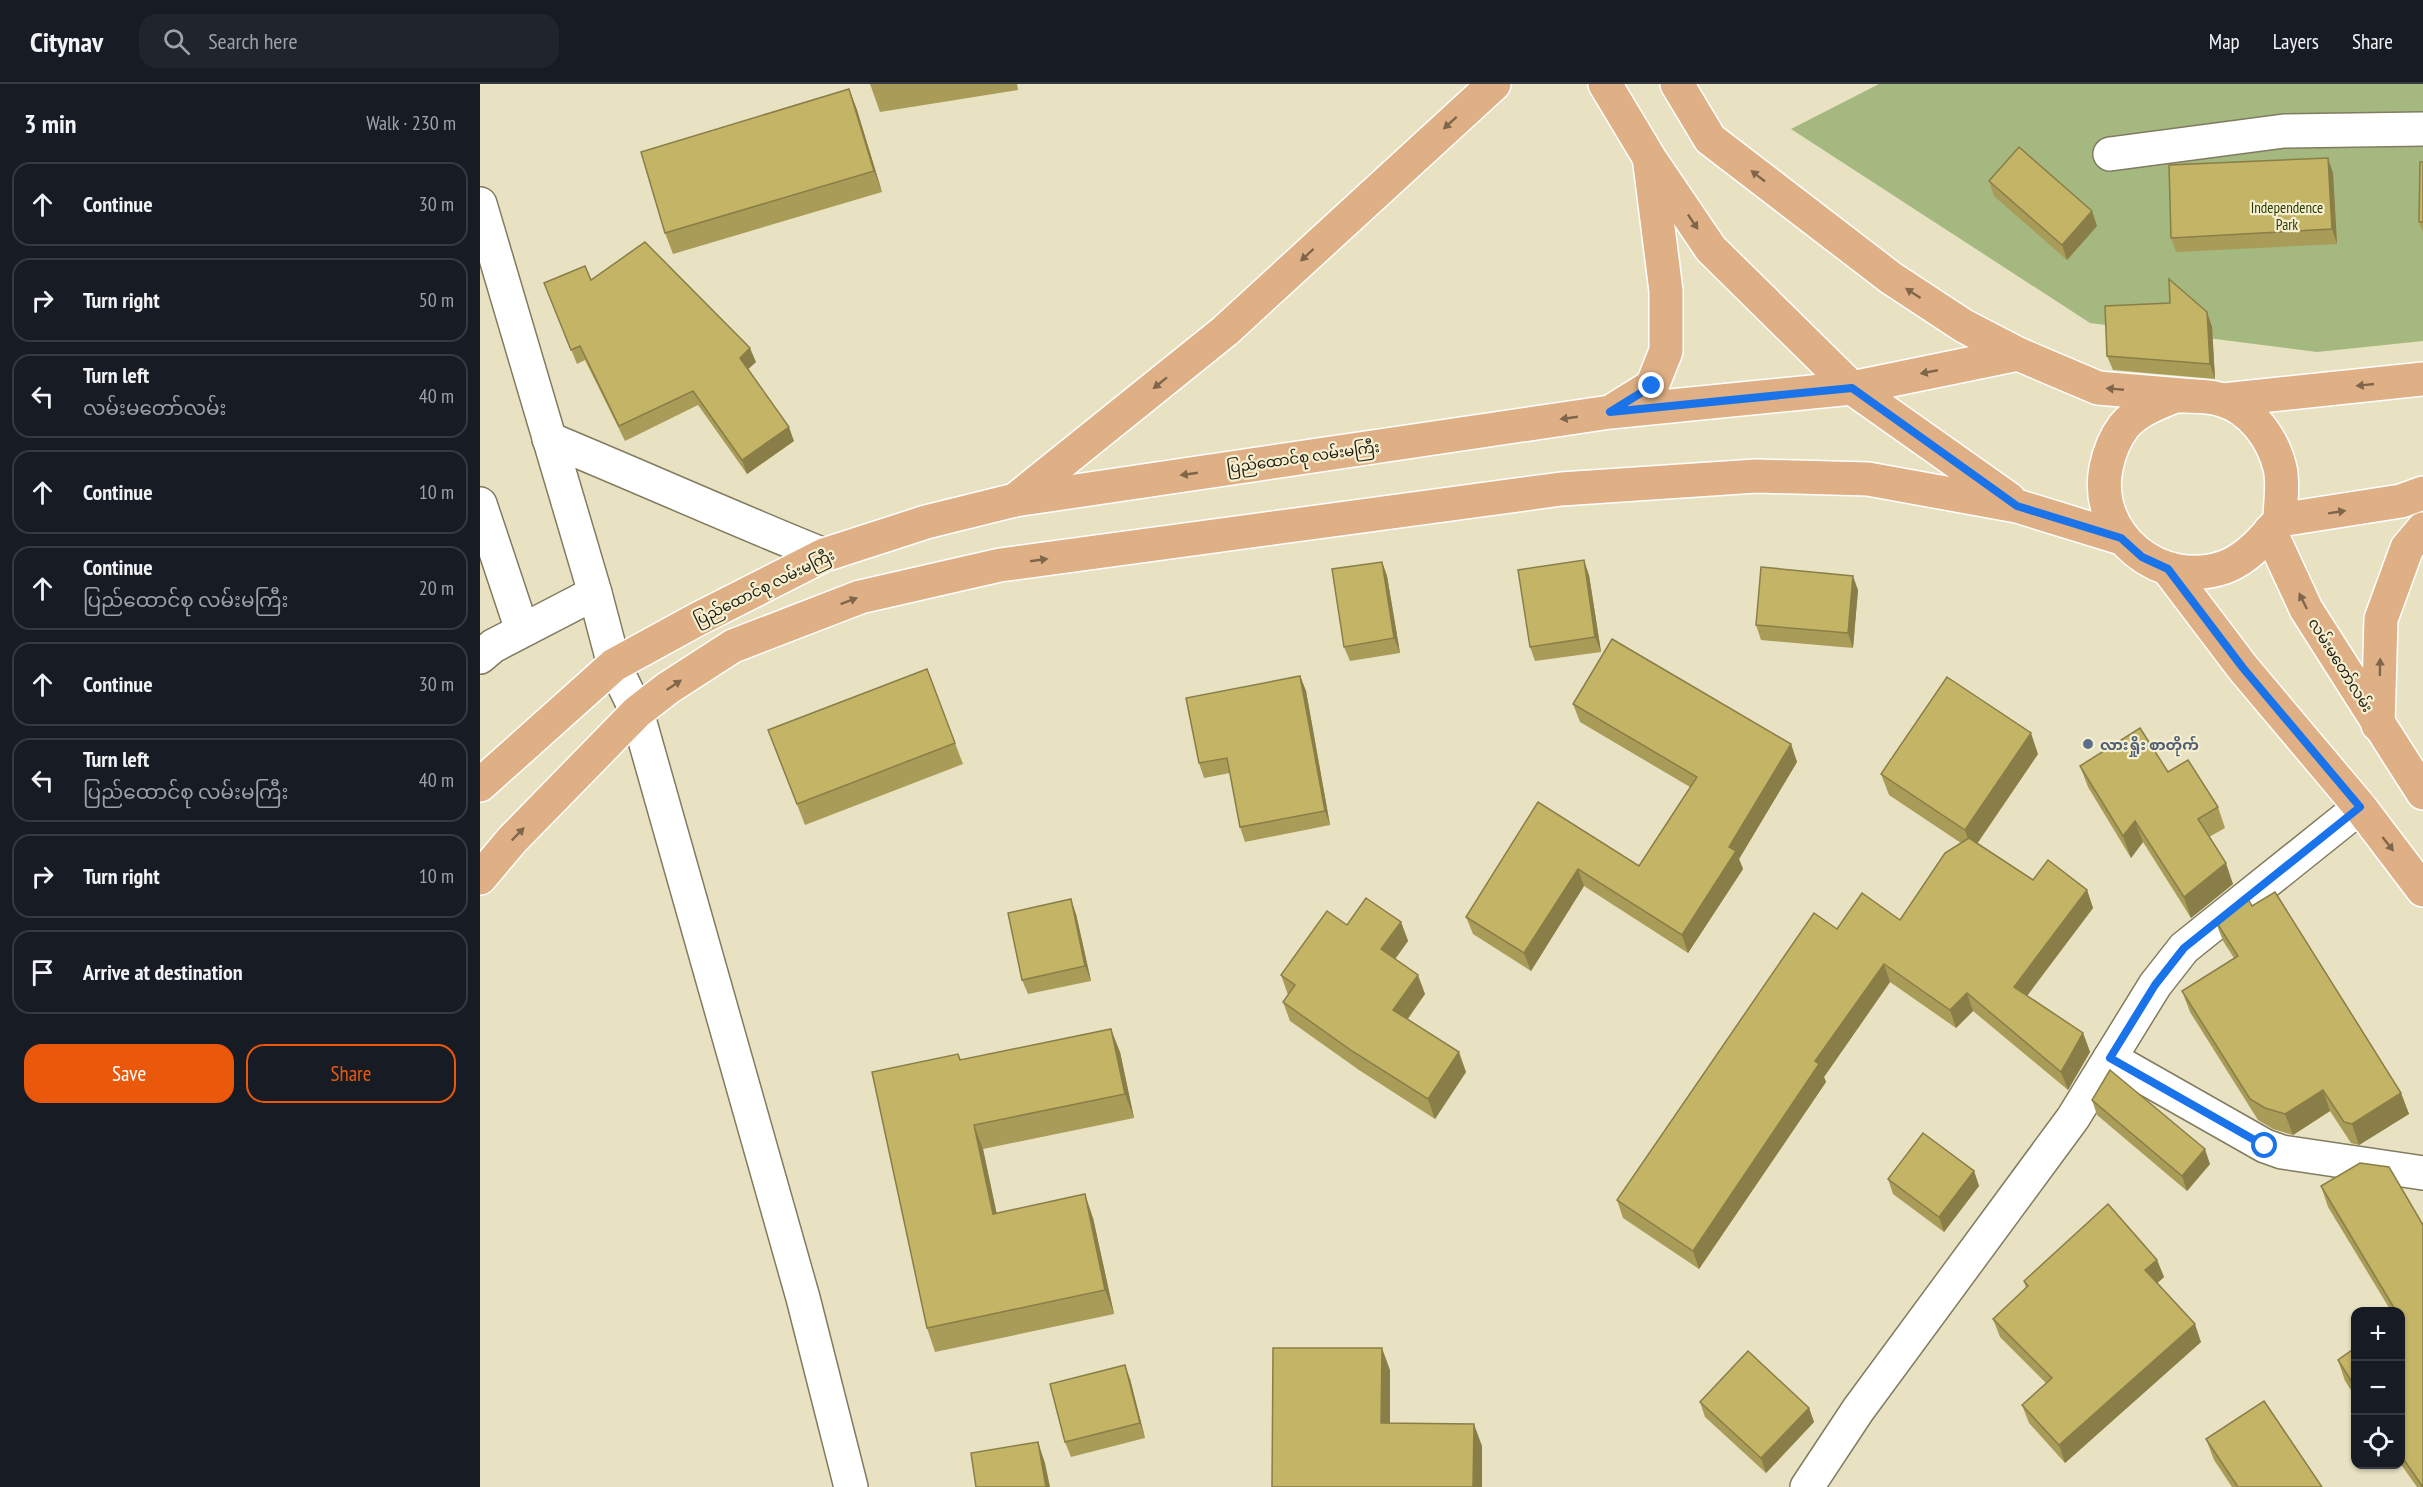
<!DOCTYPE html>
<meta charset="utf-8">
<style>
body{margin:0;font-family:"PT Sans Narrow","Noto Sans Myanmar",sans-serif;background:#20242c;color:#f1f3f6}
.controls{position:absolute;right:18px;bottom:18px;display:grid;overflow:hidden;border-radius:12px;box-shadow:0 2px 4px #0004}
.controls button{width:54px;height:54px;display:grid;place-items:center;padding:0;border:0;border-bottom:2px solid #363941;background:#171b24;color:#f1f3f6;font:30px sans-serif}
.stop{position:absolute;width:18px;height:18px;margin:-14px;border:4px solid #1a73e8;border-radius:50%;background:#fff}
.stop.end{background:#1a73e8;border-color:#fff;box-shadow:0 2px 6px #0008}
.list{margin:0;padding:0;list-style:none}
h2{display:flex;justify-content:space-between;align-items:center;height:78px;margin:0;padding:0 24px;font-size:26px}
h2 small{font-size:20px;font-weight:400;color:#9ea1a6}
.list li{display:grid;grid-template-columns:39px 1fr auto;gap:18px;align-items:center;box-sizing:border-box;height:84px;margin:0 12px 12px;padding:0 12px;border:2px solid #363941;border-radius:18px}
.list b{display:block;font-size:22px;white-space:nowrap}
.list p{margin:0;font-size:20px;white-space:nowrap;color:#9ea1a6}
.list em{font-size:20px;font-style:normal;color:#9ea1a6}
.actions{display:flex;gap:12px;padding:18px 24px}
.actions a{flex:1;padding:14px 0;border:2px solid #ea580c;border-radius:18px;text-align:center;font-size:21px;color:#ea580c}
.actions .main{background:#ea580c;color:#fff}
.icon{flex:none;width:33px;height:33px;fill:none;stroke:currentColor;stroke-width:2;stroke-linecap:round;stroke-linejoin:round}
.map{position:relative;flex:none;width:1943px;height:1403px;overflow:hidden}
header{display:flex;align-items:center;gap:36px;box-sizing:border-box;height:84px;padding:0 30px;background:#171b24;border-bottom:2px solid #363941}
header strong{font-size:28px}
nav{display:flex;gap:33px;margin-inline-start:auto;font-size:21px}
.search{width:420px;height:54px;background:#20242c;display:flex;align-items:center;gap:15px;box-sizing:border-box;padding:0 21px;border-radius:18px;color:#9ea1a6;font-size:22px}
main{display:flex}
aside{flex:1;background:#171b24}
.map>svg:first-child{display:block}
</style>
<header>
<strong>Citynav</strong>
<div class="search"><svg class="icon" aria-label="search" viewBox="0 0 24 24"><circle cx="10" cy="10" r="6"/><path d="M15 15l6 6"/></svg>Search here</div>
<nav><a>Map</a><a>Layers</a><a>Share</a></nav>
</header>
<main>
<aside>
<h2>3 min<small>Walk · 230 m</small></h2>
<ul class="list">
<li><svg class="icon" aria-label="ahead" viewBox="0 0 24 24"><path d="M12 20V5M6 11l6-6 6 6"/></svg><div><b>Continue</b></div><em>30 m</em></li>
<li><svg class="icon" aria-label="right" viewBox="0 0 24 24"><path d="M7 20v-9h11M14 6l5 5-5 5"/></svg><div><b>Turn right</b></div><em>50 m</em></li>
<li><svg class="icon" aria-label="left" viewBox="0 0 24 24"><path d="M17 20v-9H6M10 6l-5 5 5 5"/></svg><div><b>Turn left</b><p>လမ်းမတော်လမ်း</p></div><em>40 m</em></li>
<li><svg class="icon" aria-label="ahead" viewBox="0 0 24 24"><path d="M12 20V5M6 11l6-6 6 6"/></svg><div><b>Continue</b></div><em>10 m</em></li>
<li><svg class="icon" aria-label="ahead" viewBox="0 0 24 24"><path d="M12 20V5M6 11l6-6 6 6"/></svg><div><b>Continue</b><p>ပြည်ထောင်စု လမ်းမကြီး</p></div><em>20 m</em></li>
<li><svg class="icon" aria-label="ahead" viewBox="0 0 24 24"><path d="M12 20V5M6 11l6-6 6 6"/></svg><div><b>Continue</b></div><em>30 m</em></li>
<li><svg class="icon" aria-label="left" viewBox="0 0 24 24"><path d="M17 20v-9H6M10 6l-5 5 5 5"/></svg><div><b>Turn left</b><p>ပြည်ထောင်စု လမ်းမကြီး</p></div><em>40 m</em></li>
<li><svg class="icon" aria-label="right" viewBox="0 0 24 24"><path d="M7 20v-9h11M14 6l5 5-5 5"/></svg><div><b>Turn right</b></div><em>10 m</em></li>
<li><svg class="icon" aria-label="arrive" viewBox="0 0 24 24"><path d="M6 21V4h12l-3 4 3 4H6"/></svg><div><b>Arrive at destination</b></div></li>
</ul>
<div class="actions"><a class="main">Save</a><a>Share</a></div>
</aside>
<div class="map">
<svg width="1943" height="1403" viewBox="0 0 1943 1403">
<rect width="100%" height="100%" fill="#e8e2c3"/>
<path fill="#a4b880" d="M1399,0h544v257l-106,11 -227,-29 -299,-194z"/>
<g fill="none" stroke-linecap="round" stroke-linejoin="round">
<defs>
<g id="minor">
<path d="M1630,70l174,-23 139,-2"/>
<path d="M0,120l115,389 19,72 23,47 166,586 48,189"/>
<path d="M69,355c92,38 183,79 275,116"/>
<path d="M0,420l42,126"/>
<path d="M0,573l13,-11 102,-53"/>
<path d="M1630,974l155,88 17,6 141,21"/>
<path d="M1327,1403l51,-77 215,-292 82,-133 29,-37 176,-141"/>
</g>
<g id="major">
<path d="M1125,0l45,75 61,90 141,139 157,111"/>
<path d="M1197,0l33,55 181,139 73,48 54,28"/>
<path d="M1695,312c15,0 32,-1 47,4 30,9 51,39 58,68 4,16 0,36 0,52 -15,18 -33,39 -55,47 -65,23 -132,-32 -119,-99 3,-15 9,-30 18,-42 14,-16 32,-22 51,-30z"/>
<path d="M1743,316l200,-21"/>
<path d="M1135,325l37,-23 14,-35v-60l-16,-127"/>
<path d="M535,416l210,-169 269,-247"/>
<path d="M1800,436l121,-19 22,-8"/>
<path d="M1790,447l36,78 117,184"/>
<path d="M1688,485l75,99 117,139 63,83"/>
<path d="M1898,641l3,-106 26,-71 16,-19"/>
<path d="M0,701l134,-120 84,-46 126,-64 102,-33 89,-22 595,-88 242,-24 166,-34 80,34 96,8"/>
<path d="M0,794l32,-38 125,-128 31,-24 65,-42 127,-49 140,-32 561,-76 195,-13 112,3 149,27 104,32"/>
</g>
</defs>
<use href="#minor" stroke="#817b5f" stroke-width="36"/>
<use href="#major" stroke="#fff" stroke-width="36"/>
<use href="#minor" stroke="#fff" stroke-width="33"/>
<use href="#major" stroke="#dfb085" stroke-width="33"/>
</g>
<g fill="#a99b58">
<path d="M390,0h147l1,6 -138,22z"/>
<path d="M369,5l8,21 25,82 -209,62 -8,-21z"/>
<path d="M1943,78v70l-4,-10z"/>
<path d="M1853,89l4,71 -161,8 -5,-14z"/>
<path d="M1509,97l108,45 -30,34 -73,-64z"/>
<path d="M111,196l165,82 -8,7 46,72 -47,33 -49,-69 -73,36 -40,-81 -8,4 -33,-81z"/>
<path d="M1727,228l5,15 3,52 -102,-9 -6,-14z"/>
<path d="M902,478l5,14 13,77 -50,8 -6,-14z"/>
<path d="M1109,491l12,77 -66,9 -5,-14z"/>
<path d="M1378,506l-5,58 -92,-8 -5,-15z"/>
<path d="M820,592l6,15 24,134 -85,17 -5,-15 -10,-54 -26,5 -5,-15z"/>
<path d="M1093,620l218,40 6,18 -58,97 4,10 -55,84 -104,-67 -53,85 -58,-37 -7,-17 72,-115 101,64 51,-79 -110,-65z"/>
<path d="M288,646l187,13 8,21 -158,61z"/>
<path d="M1558,670l-61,90 56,36 54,10 6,18 -66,88 56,37 7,19 -22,38 -95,-79 -17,17 -66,-46 -66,95 2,5 -127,187 -76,-51 -6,-18 220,-271 63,-9 61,-77 -72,-48 -8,-21z"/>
<path d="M1600,682l88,6 50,35 7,21 -16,9 24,47 -42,34 -48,-76 -12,16 -43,-71z"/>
<path d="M1772,822l149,187 8,21 -50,31 -8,-2 -21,-32 -37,24 -20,-6 -15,-9 -68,-108 -8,-21 52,-33 -11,-17 -8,-21z"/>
<path d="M596,830l15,67 -63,13 -6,-14z"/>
<path d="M921,838l7,19 -13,18 30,35 -17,25 58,53 -31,47 -76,-49 -69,-49 -7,-19 5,-7 -7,-20 66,-50z"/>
<path d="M640,968l14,66 -151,31 13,64 97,5 21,96 -179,38 -8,-24 31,-274 3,6z"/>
<path d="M1612,1016l118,64 -23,27 -90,-76z"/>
<path d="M1494,1087l5,15 -35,46 -51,-38 -5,-15z"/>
<path d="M1841,1102l102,39v262h-6l-17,-24v-152h-9l-63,-104z"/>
<path d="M1677,1176l7,17 -7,6 44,59 -136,121 -36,-40 -7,-18 24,-22 -46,-46 -7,-18 33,-31 -2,-7z"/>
<path d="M1875,1264v48l-10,-15 -7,-21z"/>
<path d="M650,1295l15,59 -74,19 -6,-15z"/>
<path d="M1220,1318l109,6 5,14 -48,51 -61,-56z"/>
<path d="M1726,1355l116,48h-90l-18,-27z"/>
</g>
<g fill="#897e47">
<path d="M369,5l8,21 25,82 -8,-21z"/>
<path d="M1848,74l5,15 4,71 -5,-15z"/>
<path d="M1612,127l5,15 -30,34 -5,-15z"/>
<path d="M1727,228l5,15 3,52 -5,-15z"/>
<path d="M270,264l6,14 -11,10 -5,-14z"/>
<path d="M309,343l5,14 -47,33 -5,-14z"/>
<path d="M1104,476l5,15 12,77 -6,-15z"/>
<path d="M902,478l5,14 13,77 -6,-15z"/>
<path d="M1373,492l5,14 -5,58 -5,-15z"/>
<path d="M820,592l6,15 24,134 -5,-14z"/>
<path d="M1551,649l7,21 -66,97 -7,-21z"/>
<path d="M1311,660l6,18 -58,97 4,10 -55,84 -6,-18 47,-88z"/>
<path d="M1655,737l8,21 -12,16 -8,-22z"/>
<path d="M1746,779l7,21 -42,34 -7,-21z"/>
<path d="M1098,785l6,17 -53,85 -7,-18z"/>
<path d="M1607,806l6,18 -73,97 -6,-18z"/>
<path d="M591,815l5,15 15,67 -6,-15z"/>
<path d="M921,838l7,19 -20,28 -7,-20z"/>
<path d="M1404,880l6,18 -66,95 2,5 -127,187 -6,-18 122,-190z"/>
<path d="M938,891l7,19 -25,35 -7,-19z"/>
<path d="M1487,909l6,18 -17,17 -6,-18z"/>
<path d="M631,945l9,23 14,66 -9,-24z"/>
<path d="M1603,949l7,19 -22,38 -7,-18z"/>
<path d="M979,968l7,20 -31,47 -7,-20z"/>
<path d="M1843,1006l7,21 -37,24 -8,-21z"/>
<path d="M1921,1009l8,21 -50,31 -7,-21z"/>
<path d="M494,1041l9,24 19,89 -9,-24z"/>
<path d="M1725,1065l5,15 -23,27 -5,-15z"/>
<path d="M1494,1087l5,15 -35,46 -5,-15z"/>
<path d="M605,1110l8,24 21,96 -9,-24z"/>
<path d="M1677,1176l7,17 -12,11 -7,-18z"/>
<path d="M1715,1240l6,18 -136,121 -6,-18z"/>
<path d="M902,1264l8,22v75l-9,-22z"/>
<path d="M645,1281l5,14 15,59 -5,-15z"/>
<path d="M1329,1324l5,14 -48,51 -5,-15z"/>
<path d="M994,1340l8,22v41h-9z"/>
<path d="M558,1358l7,21 5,24h-4z"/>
</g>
<g fill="#c4b466" stroke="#897e47" stroke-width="1.5">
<path d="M369,5l25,82 -209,62 -24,-81z"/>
<path d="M1539,63l73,64 -30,34 -73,-64z"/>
<path d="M1848,74l4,71 -161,9 -2,-73z"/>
<path d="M1940,78h3v60h-4z"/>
<path d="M165,158l105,106 -10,10 49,69 -47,33 -49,-69 -74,35 -39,-80 -9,4 -27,-67 41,-17 6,14z"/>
<path d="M1689,195l38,33 3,52 -103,-8 -2,-50 65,-3z"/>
<path d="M1104,476l11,77 -65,10 -12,-77z"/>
<path d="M902,478l12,76 -50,9 -12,-78z"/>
<path d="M1281,483l92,9 -5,57 -92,-8z"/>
<path d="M1132,555l179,105 -62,103 7,4 -54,84 -104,-66 -54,84 -58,-36 72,-115 101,64 58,-89 -124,-73z"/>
<path d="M447,585l28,74 -158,61 -29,-74z"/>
<path d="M820,592l25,135 -85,16 -13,-69 -28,5 -13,-65z"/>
<path d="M1467,593l84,56 -66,97 -84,-56z"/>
<path d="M1660,644l28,44 20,-12 30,47 -20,12 28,44 -42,34 -49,-76 -12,15 -43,-70z"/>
<path d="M1489,754l64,42 15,-20 39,30 -73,97 69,46 -22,39 -94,-79 -17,17 -66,-46 -69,97 4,3 -126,187 -76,-51 197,-287 23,16 25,-36 38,27 45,-67z"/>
<path d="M1795,808l126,201 -49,31 -8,-2 -21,-32 -38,24 -20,-6 -15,-9 -68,-108 56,-35 -23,-36 31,-25 6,11z"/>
<path d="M886,814l35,24 -20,27 37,26 -25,35 66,42 -31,47 -76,-48 -69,-49 12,-17 -14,-10 46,-64 20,14z"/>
<path d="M591,815l14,67 -63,14 -14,-67z"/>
<path d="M631,945l14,65 -151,31 19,89 92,-20 20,96 -178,38 -55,-256 86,-18 2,6z"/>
<path d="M1630,986l95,79 -23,27 -90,-76z"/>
<path d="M1443,1049l51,38 -35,46 -51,-38z"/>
<path d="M1880,1079l29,4 34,58v262l-23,-33v-143h-4l-75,-125z"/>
<path d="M1628,1120l49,56 -12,10 50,54 -136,121 -37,-40 30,-27 -59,-59 35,-33 -4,-5z"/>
<path d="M793,1264h109l-1,75 93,1 -1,63h-201z"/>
<path d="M1875,1264v39l-17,-27z"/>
<path d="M1268,1267l61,57 -48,50 -61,-56z"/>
<path d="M645,1281l15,58 -75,19 -15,-58z"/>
<path d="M1784,1317l58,86h-84l-32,-48z"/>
<path d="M558,1358l8,45h-70l-5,-34z"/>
</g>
<defs><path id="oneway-solid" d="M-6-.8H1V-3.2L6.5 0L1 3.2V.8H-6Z" transform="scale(1.5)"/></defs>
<g fill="#7f664b">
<use href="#oneway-solid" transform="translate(970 39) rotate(138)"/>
<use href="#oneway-solid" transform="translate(1278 92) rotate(-142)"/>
<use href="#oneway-solid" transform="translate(1213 138) rotate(56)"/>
<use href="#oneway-solid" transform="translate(827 171) rotate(137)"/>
<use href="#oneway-solid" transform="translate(1433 209) rotate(-147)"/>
<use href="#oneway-solid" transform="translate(1449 288) rotate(169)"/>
<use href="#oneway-solid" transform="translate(680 299) rotate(141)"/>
<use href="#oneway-solid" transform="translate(1885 301) rotate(174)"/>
<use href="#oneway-solid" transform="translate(1635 305) rotate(-175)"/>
<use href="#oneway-solid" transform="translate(1089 334) rotate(172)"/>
<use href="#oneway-solid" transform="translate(709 390) rotate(172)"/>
<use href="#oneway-solid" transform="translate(1857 428) rotate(-9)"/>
<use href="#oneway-solid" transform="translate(559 476) rotate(-8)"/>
<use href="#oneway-solid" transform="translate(369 517) rotate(-21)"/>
<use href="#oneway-solid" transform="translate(1823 517) rotate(-116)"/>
<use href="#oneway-solid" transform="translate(1900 583) rotate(-89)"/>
<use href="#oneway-solid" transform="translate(194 601) rotate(-34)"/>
<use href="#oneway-solid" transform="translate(38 750) rotate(-46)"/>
<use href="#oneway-solid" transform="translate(1908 760) rotate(52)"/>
</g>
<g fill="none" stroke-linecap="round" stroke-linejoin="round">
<path stroke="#1a73e8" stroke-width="8" d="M1172,302l-42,26 242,-24 165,118 104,32 21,19 26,12 75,99 117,139 -176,141 -29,37 -45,73 155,88"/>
</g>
<circle fill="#5c6f8a" stroke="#f5efd0" stroke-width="2" cx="1608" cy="660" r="6"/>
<g text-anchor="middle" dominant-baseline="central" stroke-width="4.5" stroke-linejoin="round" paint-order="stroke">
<g font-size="15" fill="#2e3d06" stroke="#f5efd0">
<text x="1807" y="123">Independence<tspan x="1807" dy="17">Park</tspan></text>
</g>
<g font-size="15" fill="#1f1c11" stroke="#f5efd0">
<text transform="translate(823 373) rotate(-8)">ပြည်ထောင်စု လမ်းမကြီး</text>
<text transform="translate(284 503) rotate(-26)">ပြည်ထောင်စု လမ်းမကြီး</text>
<text transform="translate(1861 581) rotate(58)">လမ်းမတော်လမ်း</text>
</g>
<g font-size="15" font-weight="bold" fill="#4e5e75" stroke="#f5efd0" text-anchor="start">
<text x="1620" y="660">လားရှိုး စာတိုက်</text>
</g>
</g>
</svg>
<div class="controls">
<button>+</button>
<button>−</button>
<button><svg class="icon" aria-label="locate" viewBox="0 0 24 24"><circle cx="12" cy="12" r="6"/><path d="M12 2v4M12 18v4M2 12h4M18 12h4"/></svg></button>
</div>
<div class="stop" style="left:1785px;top:1062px"></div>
<div class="stop end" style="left:1172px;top:302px"></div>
</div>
</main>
